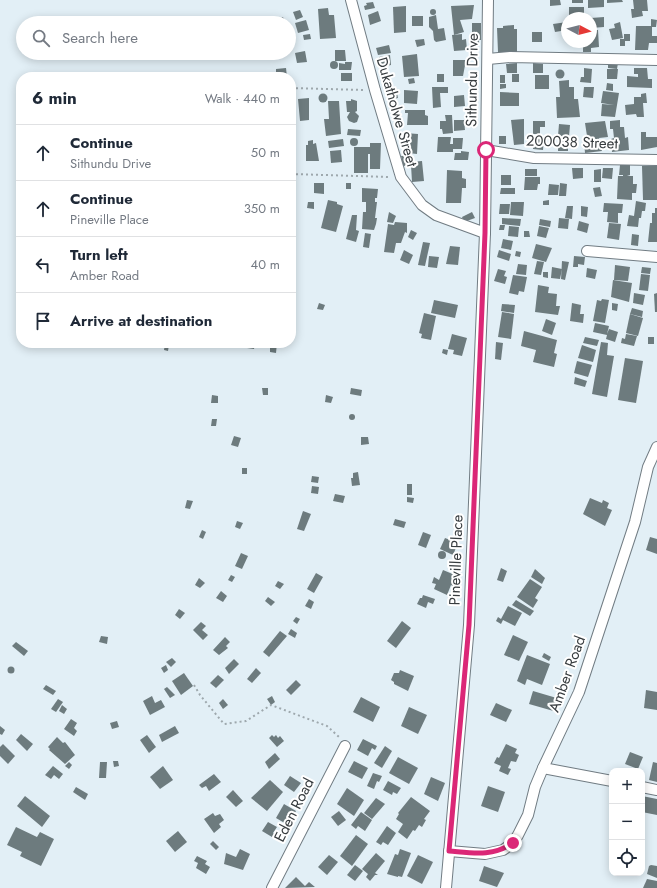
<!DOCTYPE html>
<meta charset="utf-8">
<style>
body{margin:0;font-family:Jost,sans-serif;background:#f6f6f7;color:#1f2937}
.controls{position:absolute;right:12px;bottom:12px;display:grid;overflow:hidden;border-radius:8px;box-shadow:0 2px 10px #0003}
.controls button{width:36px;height:36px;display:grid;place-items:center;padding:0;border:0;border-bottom:1px solid #e0e1e3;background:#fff;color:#1f2937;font:20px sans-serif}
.compass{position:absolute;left:561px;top:12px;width:36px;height:36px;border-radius:50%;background:#fff;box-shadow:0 2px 10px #0003;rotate:97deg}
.stop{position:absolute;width:12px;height:12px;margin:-9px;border:3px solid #db2777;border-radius:50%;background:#fff}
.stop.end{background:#db2777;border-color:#fff;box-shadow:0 1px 4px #0008}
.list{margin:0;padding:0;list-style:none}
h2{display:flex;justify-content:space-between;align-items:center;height:52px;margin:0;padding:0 16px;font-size:17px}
h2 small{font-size:13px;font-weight:400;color:#747a83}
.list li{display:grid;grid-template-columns:26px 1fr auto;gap:12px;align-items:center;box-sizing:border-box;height:56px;padding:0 16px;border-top:1px solid #e0e1e3}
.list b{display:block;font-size:15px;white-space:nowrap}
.list p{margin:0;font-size:13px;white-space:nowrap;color:#747a83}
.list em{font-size:13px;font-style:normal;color:#747a83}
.icon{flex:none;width:22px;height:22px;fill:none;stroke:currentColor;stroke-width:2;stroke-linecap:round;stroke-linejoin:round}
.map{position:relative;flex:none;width:657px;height:888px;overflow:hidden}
.search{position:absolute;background:#fff;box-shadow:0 2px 10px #0003;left:16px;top:16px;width:280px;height:44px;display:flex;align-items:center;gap:10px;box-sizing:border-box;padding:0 14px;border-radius:22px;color:#747a83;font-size:15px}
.panel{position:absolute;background:#fff;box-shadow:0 2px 10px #0003;left:16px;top:72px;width:280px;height:276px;border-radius:16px}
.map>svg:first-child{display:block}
</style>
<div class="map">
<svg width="657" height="888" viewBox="0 0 657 888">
<rect width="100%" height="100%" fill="#e2eff6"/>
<g fill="#6d7b7e">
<path d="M550,0h10l1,5 -11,1z"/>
<rect x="572" y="0" width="11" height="3"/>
<path d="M588,0h16v7l-16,1z"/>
<path d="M607,0h15l1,2 -16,1z"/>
<path d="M633,0h14l1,11h-6l1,5 -11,2 -1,-9h3z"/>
<path d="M373,2l2,6 -10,2 -1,-4 3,-1 -1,-2z"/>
<path d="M474,5l-2,14 -12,1 4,12 -10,3 -3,-29z"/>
<path d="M406,6v26l-12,1 -1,-26z"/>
<rect x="569" y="7" width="15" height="8"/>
<path d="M328,8l1,7h5l2,23 -16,1 -2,-30z"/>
<circle cx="433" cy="12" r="3"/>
<path d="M300,10l3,7 -7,3 -3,-8z"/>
<path d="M378,11l3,10 -11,4 -2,-10z"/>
<path d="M436,15l2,14 6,-1 2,12 -10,2 -2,-2 -1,-9 -4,-4v-10z"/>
<rect x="412" y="16" width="11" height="10"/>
<path d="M283,17l2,6h-13z"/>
<path d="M604,17v10l-13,1v-10z"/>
<path d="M651,19l6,1 -1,7h-4v9h5v7h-8l-1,7h-13l1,-24h15z"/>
<path d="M306,20l3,10 -11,3 -3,-10z"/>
<path d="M567,22v8l-12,2 -2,-8z"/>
<path d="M620,22l3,16 -11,2 -3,-11 6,-1 -1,-4z"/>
<path d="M472,23h9v17h-2v3l-7,-2z"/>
<path d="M514,25v4h3v23h-19l-1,-24h6v-2z"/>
<path d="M591,30h7l1,17 -8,1v4h-8v-10h8z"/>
<rect x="532" y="32" width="10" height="10"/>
<path d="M310,34l1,5 -7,1 -1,-5z"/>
<path d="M462,34v6l4,-1 1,11 -13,1 -2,-16z"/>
<path d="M624,34h6v7h-5v5h-5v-7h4z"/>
<path d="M424,39l1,6 -8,2 -2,-7z"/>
<path d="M389,45l2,8 -13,2 -2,-7z"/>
<path d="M335,50h10l1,11h-11z"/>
<path d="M305,51l2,11 -10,1 -2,-10z"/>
<path d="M417,54l2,22 -15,1 -2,-21z"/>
<path d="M390,55l1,10 -10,2 -2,-10z"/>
<path d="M453,60h13l-3,16h-10z"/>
<circle cx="334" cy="65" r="4"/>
<path d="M345,62h7l-1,8h-12v-7l6,1z"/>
<path d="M517,63v10h-10l-1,-9z"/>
<path d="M533,63l10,1v9h-10z"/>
<path d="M608,63h10l-1,6 -9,-1z"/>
<path d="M286,68l1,9h-11v-8z"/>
<path d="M584,68l8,1 -1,14 -11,-1 1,-5h3z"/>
<path d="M634,68h13l1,11h4v9l-25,-1v-11l11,1v-3h-4z"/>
<path d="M607,69h11l-1,10h-10z"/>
<circle cx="560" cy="74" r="4.5"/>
<rect x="341" y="73" width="11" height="8"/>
<rect x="437" y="74" width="7" height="8"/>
<rect x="512" y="74" width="7" height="8"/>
<rect x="500" y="75" width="5" height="8"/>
<rect x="535" y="75" width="14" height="14"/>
<path d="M414,78l1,5 -6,1 -1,-5z"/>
<path d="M569,80v7h5v12h4l2,18 -23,1 -1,-21h4l-1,-16z"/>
<path d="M607,83l6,1v7l-7,-1z"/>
<path d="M500,84h6v4l-6,1z"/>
<path d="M396,87l2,11 -10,2 -2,-11z"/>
<path d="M432,87h16v6h-8l1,14 -8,1z"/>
<path d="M584,87h10l-1,11 -10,-1z"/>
<path d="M404,90l14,1 -1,13 -13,-1z"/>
<path d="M603,91l16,2 -4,24 -14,-1 1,-12 12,1 -13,-2z"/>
<path d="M500,92l19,1v13h-19z"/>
<path d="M646,93l1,10h-4l1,14h-7l-1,-3 -10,1 -1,-10 9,-1v-7h7v-3z"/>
<circle cx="323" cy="98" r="4.5"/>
<path d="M464,95l1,11 -11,1v-11z"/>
<path d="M309,98v22l-9,1 -2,-22z"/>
<path d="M351,99l6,2v10l-2,1 4,4 -2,6 -3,1 -5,-2 -2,-4 3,-5h-3l-1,-11h5z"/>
<path d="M328,101h11l2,33 -15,2 -2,-17h5z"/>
<path d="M405,110h20v5l3,1v9h-21l1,-12h-3z"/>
<path d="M445,115h7l1,18 -10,1 -1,-5h-2v-8h6z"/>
<path d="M524,119v25l-10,1 -3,-25z"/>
<path d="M454,120h10l1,10 -11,1z"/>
<path d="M620,120v7h4l1,11 3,-1 1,13 -17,2 -1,-13 3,-1 -1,-9h-3v-8z"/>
<path d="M533,121h12v6h-5v7h-7z"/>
<path d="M605,121l3,16 -9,1 3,13 -17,2 -1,-12 12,-2 -9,-3 -2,-13z"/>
<path d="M559,124l11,1 -1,12 -11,-1z"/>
<path d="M348,129l13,1 -1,6 -13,-1z"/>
<path d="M641,132h5v5h11v10l-16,3z"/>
<path d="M405,133l13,1 -1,20 -9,-1v-2h-1z"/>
<rect x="499" y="136" width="7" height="8"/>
<path d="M438,137h13l-1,7h3v-6h10l-1,11h-9v3h-16z"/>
<rect x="558" y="137" width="10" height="14"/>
<circle cx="354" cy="142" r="4"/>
<path d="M534,138l10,1 -1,11 -10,-1z"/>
<path d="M343,139l1,7 -15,2 -1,-7z"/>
<path d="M313,140v4l3,-1 3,18h-13v-16h2v-4z"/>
<path d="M370,143h11l-1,26h-10v-15h-2v19h-14v-26h16z"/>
<path d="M341,150l1,12 -11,1 -1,-12z"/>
<path d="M461,151l8,1 -1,8h-14l1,-7h6z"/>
<path d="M409,155l1,7 12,-1 2,20 -12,1 -1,-17 -8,1 -2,-10z"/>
<path d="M620,165h10v10l-3,1h6v8h4l-1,9h-4v7l-15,-1 1,-23h5v-1h-4z"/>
<path d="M642,166h15v34h-14z"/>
<path d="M572,168h11v10l-10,1z"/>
<path d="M603,168h10l-1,11 -10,-1z"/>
<rect x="525" y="169" width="12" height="7"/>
<path d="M601,169v13h-7v-12z"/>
<path d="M447,170l15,1v7l4,1v9h-4l-1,15h-15z"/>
<rect x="501" y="175" width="10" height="10"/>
<path d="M525,177h15v7h-2l-1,6h-13z"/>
<path d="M314,183h10v11l-10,-1z"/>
<rect x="346" y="183" width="5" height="6"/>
<path d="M560,183l7,1 -1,12h-7z"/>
<path d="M549,184l10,1 -1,10h-10z"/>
<path d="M600,187l2,9 -7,1 -2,-9z"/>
<path d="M362,188l16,1 -1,9h-2v4h2l-2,16h2l-1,6 -2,6 -12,-1 1,-17h3v-10h-4z"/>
<path d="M501,188h14v6h-15z"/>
<path d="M328,200l9,2v2l6,2 -7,26 -15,-4z"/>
<path d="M549,200v5h-6v-4z"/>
<path d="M636,201l10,2 -1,8h-3l-1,7h-2l-1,9 -11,-1 2,-11 5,1z"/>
<path d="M308,202h6v7l-7,-1z"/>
<path d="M511,202h13l-1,14 -13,-1z"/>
<path d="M604,203l19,1 -1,9h-4v10l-11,-1 1,-10h-5z"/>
<path d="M500,204h10l-1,10h-10z"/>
<path d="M567,206h6l-1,13 -7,-1z"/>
<path d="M581,206l7,1 -1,10 -6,-1z"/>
<path d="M655,208h2v34h-9l2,-19h2v-10h3z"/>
<path d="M389,212l7,4 -3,7 -6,-1z"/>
<path d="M472,212l3,6 -11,4 -2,-5z"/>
<path d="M352,215h5l-1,15 3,1 -3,11 -10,-3z"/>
<path d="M502,218l19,1 -1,7 -18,-2z"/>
<path d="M559,218l10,1 -1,10 -10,-1z"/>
<path d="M540,219l11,2 -1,6 -11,-2z"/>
<path d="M579,221l10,3 -2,9 -10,-3z"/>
<path d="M395,222l12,1v10l-2,-1 -4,11h-5l-2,10 -10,-1 4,-28 6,1z"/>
<path d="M609,223l12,1 -2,16 -12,-2z"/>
<path d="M500,225h5l-1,5h-5z"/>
<path d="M509,226l10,1 -1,10 -10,-1z"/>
<path d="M539,226l10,2 -3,10 -9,-2z"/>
<path d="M411,230l6,3 -4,7 -5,-3z"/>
<path d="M524,231h5l1,6h-6z"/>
<path d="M365,233l6,1 -2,14 -6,-1z"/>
<path d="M632,234l7,1 -1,11 -7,-1z"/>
<path d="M503,239l10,2 -2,9 -10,-2z"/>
<path d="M423,242l7,1 -5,23 -7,-1z"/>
<path d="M536,244l16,4 -6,14 -14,-4z"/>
<path d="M450,246l10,1 -2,18 -12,-1z"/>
<path d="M404,250l9,5 -4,9 -9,-4z"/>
<path d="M499,250l12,4 -2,7 -12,-4z"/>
<path d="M516,251l5,1 -1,5 -5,-1z"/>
<path d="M429,256l10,1 -2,11 -9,-1z"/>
<path d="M574,256l11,1 -1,8 -6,-1v3h-5z"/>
<path d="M291,261h4l-1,10h-3z"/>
<path d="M537,261l7,1 -3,13 -7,-1z"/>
<path d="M562,261l7,1 -4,18 -4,-1z"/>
<path d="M518,264l9,1 -1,10 -10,-1z"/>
<path d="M615,265l15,2 -2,14 -14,-1z"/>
<path d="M552,267l10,2 -2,10 -9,-1z"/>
<path d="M642,267l9,1 -1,6 -9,-1z"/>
<path d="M587,268l10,2 -2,9 -9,-2z"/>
<path d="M498,269l8,2 -2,5 3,1 -2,7 -11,-3z"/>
<path d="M543,272h5v6l-5,-1z"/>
<path d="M641,274l9,1 -2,16 -9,-1z"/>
<path d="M513,275l14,2 -3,15 -5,-1 -1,4 -9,-2z"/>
<path d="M613,280l19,3 -3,19 -18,-5z"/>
<path d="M538,285l11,2 -1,6 9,1 -1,12h4l-2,9 -23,-3z"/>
<path d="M634,293l11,2 -2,10 -10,-2z"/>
<path d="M657,293v19h-2l-1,-18z"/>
<path d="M602,299l7,1 -4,23 -12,-2 4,-21 4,1z"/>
<path d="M434,300l24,5 -3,13 -24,-5z"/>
<path d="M319,303l6,2 -2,5 -6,-1z"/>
<path d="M572,303l9,2 -1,9h4l-1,9 -13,-2z"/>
<path d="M612,303l6,1 -1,7 -5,-1z"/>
<path d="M502,304l13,1 -1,8 -13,-2z"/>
<path d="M632,308l11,3 -1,6 -12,-3z"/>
<path d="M502,312l12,2 -3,25 -13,-2z"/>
<path d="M424,313l12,3 -5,24 -10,-2 1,-4 -3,-1z"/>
<path d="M630,314l13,4 -5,18 -12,-3z"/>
<path d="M546,319l10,4 -4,12 -10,-4z"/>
<path d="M595,323l14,3 -2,8 2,-5 9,3 -3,10 -9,-3 1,-4 -14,-3z"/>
<path d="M524,331l33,9 -3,13 3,1 -3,13 -21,-5 3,-12 -15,-4z"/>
<path d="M452,334l15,4 -5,18 -9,-2 1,-4 -6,-1z"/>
<path d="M626,334l11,2 -3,10 -13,-3 1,-5 3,1z"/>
<path d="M585,337l14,3 -2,6 -14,-3z"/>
<rect x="648" y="337" width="6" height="7"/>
<path d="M496,342l7,1 -2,17 -6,-1z"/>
<path d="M601,342l7,1 -1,12 7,1 -7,41 -15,-3z"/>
<path d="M247,343h8l-1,6 -7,-1z"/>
<path d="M270,343h7l-1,10 -6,-1z"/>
<path d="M165,344l4,1 -1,6 -4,-1z"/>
<path d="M582,345l14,5 -3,12 -15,-4z"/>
<path d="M443,349l5,1 -1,5 -5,-2z"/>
<path d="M625,358l18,3 -7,42 -18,-3z"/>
<path d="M577,361l15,4 -4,12 -14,-4z"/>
<path d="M575,377l12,4 -2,6 -11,-3z"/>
<path d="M262,388h6v7h-5z"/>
<path d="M351,388l11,2 -1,6 -11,-2z"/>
<path d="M212,395l6,1v7h-7z"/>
<path d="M326,395l7,2 -2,6 -6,-1z"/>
<circle cx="352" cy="417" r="3"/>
<path d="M212,419h5l-1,7h-5z"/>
<path d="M234,436l7,2 -3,9 -7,-2z"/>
<path d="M361,437h7l1,7 -8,1z"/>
<rect x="242" y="468" width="5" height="6"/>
<path d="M358,472l2,13 -8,1 -1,-8h2v-5z"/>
<path d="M312,476l7,1 -1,6 -7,-1z"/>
<rect x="407" y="484" width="5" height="11"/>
<path d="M312,486l7,1 -1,7 -7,-1z"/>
<path d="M335,494l10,2 -2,7 -10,-2z"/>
<path d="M407,497l7,1 -1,5 -6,-1z"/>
<path d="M590,498l12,5 1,-3 6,3 -2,5 5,2 -7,16 -22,-12z"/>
<path d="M187,500l6,1 -3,8 -5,-1z"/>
<path d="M303,511l8,3 -7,17 -7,-2z"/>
<path d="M395,519l11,3 -2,6 -11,-3z"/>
<path d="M237,521l6,2 -3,6 -5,-2z"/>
<path d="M202,530l4,2 -3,7 -4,-2z"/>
<path d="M423,532l8,3 -5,13 -8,-3z"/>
<path d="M650,537l7,2v15l-11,-4z"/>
<path d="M445,538l13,5 -5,12 -13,-6z"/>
<circle cx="442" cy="555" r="4"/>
<path d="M241,553l7,3 -6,13 -7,-3z"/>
<path d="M501,568l6,3 -4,11 -6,-2z"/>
<path d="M535,569l10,9 -3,6 -11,-7z"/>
<path d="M443,570l12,5 -3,6 4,2 -2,4 -3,-2 -4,10 -13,-6 2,-5 -4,-1 2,-6 5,3z"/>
<path d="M316,573l7,4 -9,16 -7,-4z"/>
<path d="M231,575l4,2 -3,5 -4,-2z"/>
<path d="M199,578l6,5 -5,5 -5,-3z"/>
<path d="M530,579l12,8 -7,11 3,2 -5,8 -16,-11z"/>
<path d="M278,581l6,3 -4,5 -5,-3z"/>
<path d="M221,591l6,5 -4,6 -7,-4z"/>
<path d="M423,595l12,4 -2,5 -5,-2 -2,6 -9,-4 3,-6h2z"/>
<path d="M268,597l7,5 -4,4 -6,-5z"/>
<path d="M309,599l5,3 -3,7 -6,-3z"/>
<path d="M516,600l18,11 -4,5 -18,-11z"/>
<path d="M508,606l14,7 -7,13 -12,-6 -2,4 -5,-3 2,-4 3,2z"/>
<path d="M179,609l6,4 -5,6 -5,-4z"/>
<path d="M296,617l4,2 -3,5 -4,-3z"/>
<path d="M402,621l9,7 -15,20 -9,-7z"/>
<path d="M201,622l5,4 -4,4 6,5 -5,5 -10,-10z"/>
<path d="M291,629l6,4 -2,5 -7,-4z"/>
<path d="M280,631l7,5 -18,21 -6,-5z"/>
<path d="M513,635l15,7 -9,19 -15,-6z"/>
<path d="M101,636l7,1 -1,7 -8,-2z"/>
<path d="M225,637l5,5 -4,4 2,2 -9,7 -6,-5z"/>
<path d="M16,642l12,9 -4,5 -12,-10z"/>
<path d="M544,653l7,4 -2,4 -7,-4z"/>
<path d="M527,655l23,9 -8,21 -15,-6 -2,6 -8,-4z"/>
<path d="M172,658l4,4 -5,5 -5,-5z"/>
<path d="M234,659l5,5 -10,10 -4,-6z"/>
<path d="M166,665l2,5 -4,3 -3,-5z"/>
<circle cx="11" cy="670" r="3.5"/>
<path d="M256,668l5,5 -9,10 -5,-4z"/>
<path d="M400,670l14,6 -6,15 -14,-7v-2l-3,-2 3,-7h5z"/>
<path d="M184,673l9,13 -12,9 -9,-14z"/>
<path d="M218,675l6,5 -8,8 -6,-5z"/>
<path d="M296,680l5,5 -10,10 -5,-5z"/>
<path d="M46,685l10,6 -3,4 -10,-6z"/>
<path d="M167,687l8,8 -5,3 -6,-9z"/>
<path d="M646,690l11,2v18l-13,-2z"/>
<path d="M533,691l27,8 -3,13 -28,-8z"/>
<path d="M152,696l3,7 6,-3 4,7 -15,8 -7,-14z"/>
<path d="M272,696l3,6 -4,3 -4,-6z"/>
<path d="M361,697l19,10 -7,15 -20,-10z"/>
<path d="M58,699l5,3 -7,10 -5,-3z"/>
<path d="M223,699l5,6 -5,4 -4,-6z"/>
<path d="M496,703l16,7 -6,12 -16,-7z"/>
<path d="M62,705l5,4 -3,5 -5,-3z"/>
<path d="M409,707l18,8 -9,19 -17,-8z"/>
<path d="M71,719l6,4 -3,5 3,3 -3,5 -10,-7z"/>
<path d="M117,721l2,6 -7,2 -2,-6z"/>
<path d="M0,726l5,4 -3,5 -2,-1z"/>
<path d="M175,726l4,7 -17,9 -3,-7z"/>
<path d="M21,734l12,10 -6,7 -11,-11z"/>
<path d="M147,735l9,12 -7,6 -9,-13z"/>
<path d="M272,735l2,2 2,-2 2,3 2,-2 4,5 -7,6 -8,-9z"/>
<path d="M57,737l6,6 2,-1 10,13 -10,9 -16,-14 1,-1 -2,-2z"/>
<path d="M363,739l14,7 -2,4 -3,-2 -4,8 -11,-6z"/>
<path d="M3,744l12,12 -7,8 -8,-8v-9z"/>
<path d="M506,744l11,5 -2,4 4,2 -3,7 -5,-1 -3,7 3,1 -3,6 -9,-4 2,-5 -7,-3 3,-6 2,1z"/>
<path d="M385,746l7,5 -10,17 -8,-5z"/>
<path d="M630,752l13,5 -5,12 -13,-5z"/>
<path d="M275,753l5,6 -11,10 -4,-7z"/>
<path d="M398,757l20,11 -9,16 -20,-11z"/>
<path d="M113,761h5l1,5 -5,1z"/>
<path d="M354,761l14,7 -6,11 -14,-7z"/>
<path d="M69,762l3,3 -3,4 -4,-3z"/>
<path d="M100,762h7l-1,16h-7z"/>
<path d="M653,762l4,1v19l-8,-2z"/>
<path d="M53,766l10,8 -4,5 -5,-4 -3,4 -6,-4z"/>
<path d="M163,766l10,14 -13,9 -10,-12z"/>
<path d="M373,773l9,3 -3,6 -2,-1 -3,8 -7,-3z"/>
<path d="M214,774l7,8 -12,9 -3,-5 -4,2 -3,-3z"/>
<path d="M290,776l11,7 -7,9 -10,-7z"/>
<path d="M431,777l14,6 -7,18 -14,-7z"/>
<path d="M270,780l13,12 -16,19 -16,-13z"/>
<path d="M388,781l13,7 -4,6 -4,-2 -1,3 -9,-5z"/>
<path d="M488,786l17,6 -7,20 -17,-6z"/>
<path d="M76,787l12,7 -3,6 -12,-8z"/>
<path d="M347,788l17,12 -10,16 -17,-12z"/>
<path d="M233,790l10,11 -7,6 -10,-10z"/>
<path d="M25,796l25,20 -8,11 -25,-21z"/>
<path d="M642,796l15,3v16l-15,-3z"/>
<path d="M411,797l19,14 -6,8 2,1 -4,7 -3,-2 -4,6 -2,-1 -6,9 -9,-7 5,-8 -7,-5 3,-5 -1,-1z"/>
<path d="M376,798l9,6 -13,15 -8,-6z"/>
<path d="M284,804l12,7 -8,14 -12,-7z"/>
<path d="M339,811l7,9 -8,6 -7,-9z"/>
<path d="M361,812l11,8 -7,11 -7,-5 -2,3 -5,-4z"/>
<path d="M213,813l2,3 5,-2 4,6 -5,4 2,3 -7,6 -10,-14z"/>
<path d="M268,822l9,5 -4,6 6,4 -2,3 -15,-9z"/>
<path d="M387,826l9,7 -8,12 -5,-3 -2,3 -5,-3z"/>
<path d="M16,827l21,10 3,-5 14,7 -13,27 -21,-10 2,-4 -15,-7z"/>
<path d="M178,831l9,11 -12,10 -9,-11z"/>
<path d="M356,835l12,9 -16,22 -12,-10z"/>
<path d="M213,841l6,6 -3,3 -6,-6z"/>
<path d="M240,849l10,5 -7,16 -19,-6 2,-11 10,4z"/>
<path d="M400,849l11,4 -9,24 -4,-1v1l-11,-3 8,-20 3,1z"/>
<path d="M376,853l9,8 -10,12 3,2h-3l-5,6 -4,-4 2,-3 -6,-5z"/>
<path d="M329,855l9,7 -11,13 -9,-8z"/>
<path d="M418,855l15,7 -11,22 -15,-8z"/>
<path d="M197,856l10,5 -2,3 5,3 -4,7 -10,-6 2,-5 -4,-2z"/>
<path d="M355,865l8,6 -8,10 -8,-6z"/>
<path d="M651,865l6,1v12l-10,-4 2,-8z"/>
<path d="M484,866l20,7 -7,14 -18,-6z"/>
<path d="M296,877l9,9 4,-4 6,5 -30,1z"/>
<path d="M647,879l10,2v7h-14z"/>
</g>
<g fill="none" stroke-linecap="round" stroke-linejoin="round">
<defs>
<g id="minor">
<path d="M351,0l24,90 26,87 21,28 14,10 49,18"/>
<path d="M488,59l22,-2 147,3"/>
<path d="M486,150l48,8 123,2"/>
<path d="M587,251l70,6"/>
<path d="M543,768l69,13"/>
<path d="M642,787l15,3"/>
<path d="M449,851l36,3 18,-4 10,-7 5,-8 10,-20 7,-28 8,-19 36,-76 56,-170 13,-55 9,-20"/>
<path d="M272,888l73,-142"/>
<path d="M446,888l23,-263 16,-392 3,-233"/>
</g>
</defs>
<use href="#minor" stroke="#717c83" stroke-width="12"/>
<g stroke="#9ea8ad" stroke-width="2" stroke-dasharray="2 3" stroke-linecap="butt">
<path d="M291,88l72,2"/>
<path d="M291,174l99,3"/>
<path d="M194,685l6,10 24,29 22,-3 25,-16 56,21 12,11"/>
</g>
<use href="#minor" stroke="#fff" stroke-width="10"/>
</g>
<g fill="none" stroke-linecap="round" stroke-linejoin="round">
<path stroke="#db2777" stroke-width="5" d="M486,150l-1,83 -16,392 -20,226c24,2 43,6 64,-8"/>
</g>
<g text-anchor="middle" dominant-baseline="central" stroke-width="4" stroke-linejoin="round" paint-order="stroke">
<g font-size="15" fill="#373c3f" stroke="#fff">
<text transform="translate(472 80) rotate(-89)">Sithundu Drive</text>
<text transform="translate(397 112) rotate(74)">Dukatholwe Street</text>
<text transform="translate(572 142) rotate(2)">200038 Street</text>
<text transform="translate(456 560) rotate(-88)">Pineville Place</text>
<text transform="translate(567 674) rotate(-70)">Amber Road</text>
<text transform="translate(294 810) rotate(-63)">Eden Road</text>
</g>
</g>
</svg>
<div class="controls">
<button>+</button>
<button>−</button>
<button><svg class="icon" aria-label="locate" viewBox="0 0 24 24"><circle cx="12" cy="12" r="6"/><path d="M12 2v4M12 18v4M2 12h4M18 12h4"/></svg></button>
</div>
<svg class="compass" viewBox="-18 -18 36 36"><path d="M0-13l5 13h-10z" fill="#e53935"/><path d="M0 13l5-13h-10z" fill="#747a83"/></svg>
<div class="stop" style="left:486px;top:150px"></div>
<div class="stop end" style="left:513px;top:843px"></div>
<div class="search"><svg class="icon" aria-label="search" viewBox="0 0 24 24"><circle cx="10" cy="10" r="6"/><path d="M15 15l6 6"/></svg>Search here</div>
<section class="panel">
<h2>6 min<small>Walk · 440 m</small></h2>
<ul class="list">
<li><svg class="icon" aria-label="ahead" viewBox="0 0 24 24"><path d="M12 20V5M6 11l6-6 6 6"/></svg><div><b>Continue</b><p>Sithundu Drive</p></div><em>50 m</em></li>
<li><svg class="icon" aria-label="ahead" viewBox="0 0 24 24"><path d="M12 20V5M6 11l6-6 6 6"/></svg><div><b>Continue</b><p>Pineville Place</p></div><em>350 m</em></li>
<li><svg class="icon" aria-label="left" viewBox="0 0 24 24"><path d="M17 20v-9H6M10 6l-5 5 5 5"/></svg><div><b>Turn left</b><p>Amber Road</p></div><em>40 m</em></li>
<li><svg class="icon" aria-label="arrive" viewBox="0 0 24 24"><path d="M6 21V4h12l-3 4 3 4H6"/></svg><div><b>Arrive at destination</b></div></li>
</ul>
</section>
</div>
